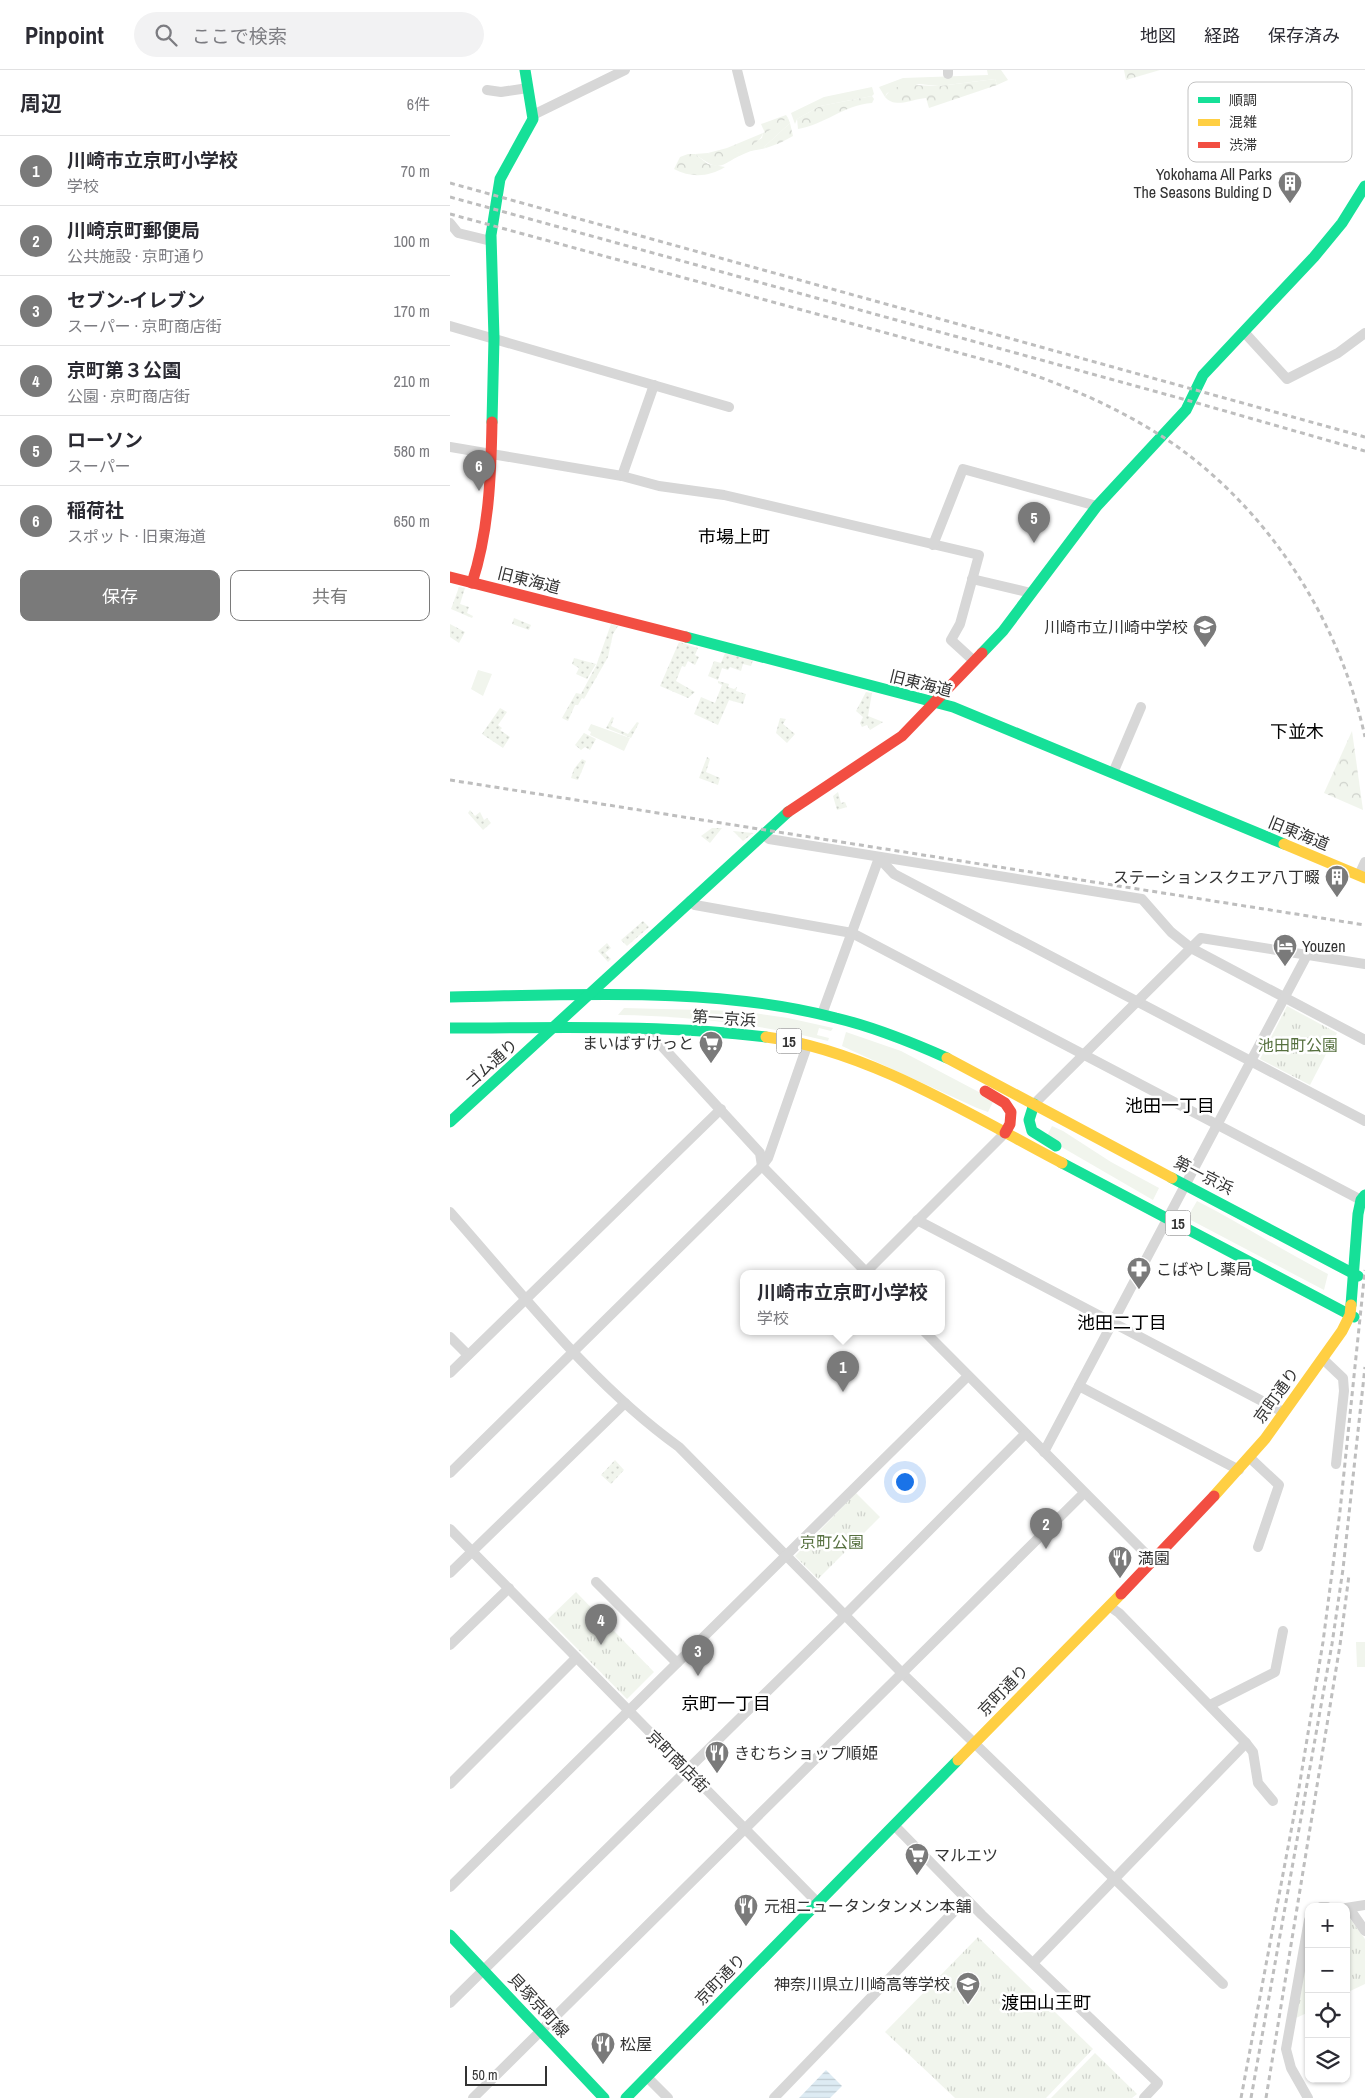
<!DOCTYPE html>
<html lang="ja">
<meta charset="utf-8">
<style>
body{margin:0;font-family:"Archivo Narrow","Noto Sans JP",sans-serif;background:#f2f2f3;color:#2b2b33}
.controls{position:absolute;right:15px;bottom:15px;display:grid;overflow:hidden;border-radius:10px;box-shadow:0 1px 4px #0004}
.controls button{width:45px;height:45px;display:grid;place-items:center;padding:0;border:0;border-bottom:1px solid #e1e1e2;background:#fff;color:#2b2b33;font:25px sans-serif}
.scale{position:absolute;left:15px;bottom:12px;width:82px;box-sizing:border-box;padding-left:5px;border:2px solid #333;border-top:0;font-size:14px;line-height:18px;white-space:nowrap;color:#333;-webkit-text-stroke:4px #fff;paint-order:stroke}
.you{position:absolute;left:454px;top:1411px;width:18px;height:18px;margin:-12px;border:4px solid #fff;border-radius:50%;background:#1a73e8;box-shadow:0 0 0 8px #1a73e833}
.badge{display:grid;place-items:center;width:32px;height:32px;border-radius:50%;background:#7a7a7a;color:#fff;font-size:16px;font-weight:700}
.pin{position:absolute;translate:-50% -41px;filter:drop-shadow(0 1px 2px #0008)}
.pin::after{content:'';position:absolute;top:26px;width:18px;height:15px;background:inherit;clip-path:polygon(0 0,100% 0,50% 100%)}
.popup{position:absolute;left:290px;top:1200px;width:205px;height:65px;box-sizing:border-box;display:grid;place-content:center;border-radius:10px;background:#fff;filter:drop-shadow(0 1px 4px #0005);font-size:16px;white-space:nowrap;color:#7c7c81}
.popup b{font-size:19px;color:#2b2b33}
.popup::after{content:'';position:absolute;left:50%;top:100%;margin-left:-10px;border:10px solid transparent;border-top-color:#fff}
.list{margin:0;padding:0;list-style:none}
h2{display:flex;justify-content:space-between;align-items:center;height:65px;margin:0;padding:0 20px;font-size:21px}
h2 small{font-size:16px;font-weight:400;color:#7c7c81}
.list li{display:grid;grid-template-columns:32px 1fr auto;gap:15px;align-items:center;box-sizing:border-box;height:70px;padding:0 20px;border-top:1px solid #e1e1e2}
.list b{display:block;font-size:19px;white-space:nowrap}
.list p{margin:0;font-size:16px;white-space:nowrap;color:#7c7c81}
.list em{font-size:16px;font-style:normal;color:#7c7c81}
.actions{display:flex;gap:10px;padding:15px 20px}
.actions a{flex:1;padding:11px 0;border:1px solid #7a7a7a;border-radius:10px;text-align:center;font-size:18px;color:#7a7a7a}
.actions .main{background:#7a7a7a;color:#fff}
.icon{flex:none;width:28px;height:28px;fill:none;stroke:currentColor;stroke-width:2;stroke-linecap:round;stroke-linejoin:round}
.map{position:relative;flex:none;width:915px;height:2028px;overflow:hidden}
header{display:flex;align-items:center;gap:30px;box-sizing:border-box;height:70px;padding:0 25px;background:#fff;border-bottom:1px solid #e1e1e2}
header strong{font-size:24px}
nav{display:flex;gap:28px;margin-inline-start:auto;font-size:18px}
.search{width:350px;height:45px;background:#f2f2f3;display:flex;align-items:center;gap:12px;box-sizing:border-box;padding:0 18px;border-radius:28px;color:#7c7c81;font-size:19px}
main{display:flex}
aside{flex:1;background:#fff}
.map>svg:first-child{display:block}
</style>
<header>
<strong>Pinpoint</strong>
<div class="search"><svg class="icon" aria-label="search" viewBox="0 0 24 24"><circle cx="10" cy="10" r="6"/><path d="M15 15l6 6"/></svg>ここで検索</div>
<nav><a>地図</a><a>経路</a><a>保存済み</a></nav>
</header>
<main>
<aside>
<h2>周辺<small>6件</small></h2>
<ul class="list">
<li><span class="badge">1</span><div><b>川崎市立京町小学校</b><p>学校</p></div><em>70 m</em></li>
<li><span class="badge">2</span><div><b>川崎京町郵便局</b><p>公共施設 · 京町通り</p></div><em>100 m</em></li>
<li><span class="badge">3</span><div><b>セブン-イレブン</b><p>スーパー · 京町商店街</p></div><em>170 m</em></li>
<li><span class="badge">4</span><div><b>京町第３公園</b><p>公園 · 京町商店街</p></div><em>210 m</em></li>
<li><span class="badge">5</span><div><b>ローソン</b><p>スーパー</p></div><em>580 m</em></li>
<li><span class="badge">6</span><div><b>稲荷社</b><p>スポット · 旧東海道</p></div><em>650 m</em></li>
</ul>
<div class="actions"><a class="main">保存</a><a>共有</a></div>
</aside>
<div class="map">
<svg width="915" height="2028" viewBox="0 0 915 2028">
<defs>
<pattern id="forest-crowns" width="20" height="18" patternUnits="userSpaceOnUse" patternTransform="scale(1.25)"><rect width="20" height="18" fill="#f1f5ed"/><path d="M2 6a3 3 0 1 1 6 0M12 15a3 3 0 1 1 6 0" fill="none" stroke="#cfd2cc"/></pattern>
<pattern id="park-tufts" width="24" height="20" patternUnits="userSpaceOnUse" patternTransform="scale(1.25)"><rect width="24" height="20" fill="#f1f5ed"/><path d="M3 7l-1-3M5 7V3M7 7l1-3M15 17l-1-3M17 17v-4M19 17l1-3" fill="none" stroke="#cfd2cc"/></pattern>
<pattern id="garden-dots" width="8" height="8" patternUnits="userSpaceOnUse" patternTransform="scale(1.25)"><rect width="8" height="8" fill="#f1f5ed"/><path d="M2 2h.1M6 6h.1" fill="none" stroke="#cfd2cc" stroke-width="1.8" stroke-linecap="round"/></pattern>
<pattern id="water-rules" width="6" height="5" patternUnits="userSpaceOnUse" patternTransform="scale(1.25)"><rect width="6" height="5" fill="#ddebf3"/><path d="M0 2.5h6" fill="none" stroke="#becad1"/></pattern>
</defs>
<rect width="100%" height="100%" fill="#fff"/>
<g fill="#f1f5ed">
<path d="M537,0h14l7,10 -11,5 -2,-6 -56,7 -20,-2 -32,9 -2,4 -6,-10 24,-9 85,-3z"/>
<path d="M422,17l2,7 -2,2 -52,10 -23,13 -2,5 -4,-11 33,-16z"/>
<path d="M338,48l2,5 -26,24 2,1c-7,2 -14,2 -20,5 -27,11 -23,22 -51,1l13,-1 11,5 20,-6 23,-14 1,-5z"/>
<path d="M28,600l14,4 -9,22 -12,-7z"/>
<path d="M141,654l39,14 -6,13 -34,-16 1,-3 -3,-2z"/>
<path d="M174,938l116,3 48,7 45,10 -2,3 -12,-3 -2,7 12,3 -1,3c-69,-17 -139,-25 -210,-26z"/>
<path d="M396,962l55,19 93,49 -6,12 -11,-4 -135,-62z"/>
<path d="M602,1056l11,5 48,31 48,26 -6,12 -107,-62z"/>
<path d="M747,1131c45,23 86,50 131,73l-4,16 -137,-72z"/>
<path d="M906,1572h9v25h-8z"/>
</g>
<g fill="url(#forest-crowns)">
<path d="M674,0h36l-34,10z"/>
<path d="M545,9l2,6 -68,23 -3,-10c-14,1 -31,11 -41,-1 11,-18 37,-10 55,-11 18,-2 37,-5 55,-7z"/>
<path d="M422,26l2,3 -2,4c-28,2 -48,22 -74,26l-1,-10 23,-13z"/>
<path d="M336,45l2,3 -23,15 -4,-9z"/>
<path d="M340,53l3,13 -13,7 -14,5 -2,-1z"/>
<path d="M313,63c-2,11 -33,25 -44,25 -4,0 -7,-3 -11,-5l19,-5z"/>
<path d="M238,84h7l13,10 17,3c-16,10 -34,11 -51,2l6,-12z"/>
<path d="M902,661l11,79 -39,-17z"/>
</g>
<g fill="url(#park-tufts)">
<path d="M837,936l50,27 -27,52 -50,-26z"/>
<path d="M406,1423l24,24 -62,62 -23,-23z"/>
<path d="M126,1522l78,80 -27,27 -79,-80z"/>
<path d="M896,1843l19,26v45l-19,9z"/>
<path d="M528,1867l115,112 -47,49h-91l-70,-66z"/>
<path d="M859,1870v72l-13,6z"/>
<path d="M645,1983l42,41 -5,4h-81z"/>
</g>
<g fill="url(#garden-dots)">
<path d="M9,517l6,1 -5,16 9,3 -2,6 6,3 -1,2 -21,-9z"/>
<path d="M64,548l17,7 -2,5 -17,-6z"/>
<path d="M0,554l15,8 -6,11 -9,-6z"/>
<path d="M161,554l7,2 -5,8 -5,23 -24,42 -2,-1 -4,7h-3l-7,16 -6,-3 14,-25 5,1 15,-28z"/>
<path d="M229,572l19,6 -3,7 4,2 -4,8 -7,-4 -3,6 -3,-1 -6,15 19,11 -7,6 -28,-12z"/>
<path d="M275,583l28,7 -2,6 -8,-2 -2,7 -11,-4 -2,3 -6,-2 -4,12 -10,-4 6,-15 7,2z"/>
<path d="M124,588l22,6 -9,15 -11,-5 3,-6 -7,-4z"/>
<path d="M268,611l11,3 -1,3 6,2 3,-2 -1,4 10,3 -3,10 -14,-4 -11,25 -24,-11 7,-17 14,6 7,-18 -4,-2z"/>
<path d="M416,622l6,1 -4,23 15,6 -13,8 -3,-5 -5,2 -2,-4 3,-6 -7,-6z"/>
<path d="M50,638l7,4 -9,13 4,3 -2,2 10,7 -7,11 -21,-14z"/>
<path d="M162,647l2,1 -3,8 17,8 9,-12 2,1 -8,15 -25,-10z"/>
<path d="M330,648l6,1 -3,5 12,10 -8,9 -11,-10z"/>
<path d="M134,663l12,6 -6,11 -5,-3 -4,3 -6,-5z"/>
<path d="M257,687l3,2 -4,13 14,6 -2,7 -19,-7z"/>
<path d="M132,689l4,2 -8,19 -7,-2 3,-9z"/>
<path d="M388,722l3,11 4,-1 2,5 -10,3 -4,-14z"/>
<path d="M20,740l5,6 5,-4 4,8 3,-2 4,5 -8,7 -15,-17z"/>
<path d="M262,758h10l-12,15 -9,-7z"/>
<path d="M283,761l20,2 -10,8z"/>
<path d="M193,851l6,6 -22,19 -6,-6z"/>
<path d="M157,873l4,5 -6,5 6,6 -3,3 -10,-11z"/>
<path d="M165,1390l9,10 -13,14 -10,-9z"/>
</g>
<path fill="url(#water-rules)" d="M376,2000l16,16 -12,12h-31z"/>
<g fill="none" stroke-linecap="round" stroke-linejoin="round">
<g stroke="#d7d7d7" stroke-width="10">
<path d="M287,0l13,52"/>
<path d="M498,0v4"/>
<path d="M37,20l14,2 27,-4"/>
<path d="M83,45l92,-45"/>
<path d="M0,153l8,10 33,8"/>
<path d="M0,256l279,81"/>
<path d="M794,262l43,47 51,-26 27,-20"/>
<path d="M0,377l172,29 37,10 65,9 255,60 -19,69 -9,16 23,21"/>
<path d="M172,406l32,-91"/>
<path d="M483,475l30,-76 134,37"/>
<path d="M522,509l59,14"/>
<path d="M663,703l28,-66"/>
<path d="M313,764l6,5 373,60 29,33 20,16 174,92"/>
<path d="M909,805l6,-13"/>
<path d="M240,831l5,4 157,28 509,267"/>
<path d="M372,944l57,-156 15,16 471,247"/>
<path d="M197,960l113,123 2,13 105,107"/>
<path d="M582,1036l169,-168 164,26"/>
<path d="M0,1142c72,81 141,172 229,235l224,227 320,310"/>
<path d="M467,1150l366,192"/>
<path d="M416,1202l142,-142"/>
<path d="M474,1261l229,230"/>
<path d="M0,1267l18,18"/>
<path d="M873,1289l20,19 1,13 -8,73"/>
<path d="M0,1303l271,-264"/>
<path d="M629,1316l160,84"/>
<path d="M594,1382l263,-497"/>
<path d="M799,1387l30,28 -21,62"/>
<path d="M0,1403l312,-307 6,-8 39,-112"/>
<path d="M0,1459l367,373"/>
<path d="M0,1503l175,-170"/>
<path d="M146,1512l81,81"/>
<path d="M659,1536l10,7 127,130 7,9 5,31 15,18"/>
<path d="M0,1575l59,-57"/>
<path d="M760,1635l65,-33 8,-41"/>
<path d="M0,1714l126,-126"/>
<path d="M444,1755l88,90 176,168 -14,15"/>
<path d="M0,1817l518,-511"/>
<path d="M871,1837h6"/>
<path d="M896,1838l19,-3"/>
<path d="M899,1838l16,23"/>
<path d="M584,1892l212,-219"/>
<path d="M0,1933l395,-388 180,-181"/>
<path d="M197,2007l21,21"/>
<path d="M23,2028l611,-605"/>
<path d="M324,2028l192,-199"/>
<path d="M858,2028l-17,-30 -5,-19 23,-129"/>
</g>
<g stroke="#16e098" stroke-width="11">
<path d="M42,352l2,-84 -3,-103 9,-56 33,-60 -8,-49"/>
<path d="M236,567l267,70 331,137"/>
<path d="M532,583l21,-22 94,-125 89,-96 17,-35 111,-118 28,-34 23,-37"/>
<path d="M0,927c126,-2 264,-11 386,21 38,9 75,24 111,40"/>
<path d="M0,958c105,0 212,-4 316,9"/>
<path d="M584,1034l-5,16 3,11 24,15"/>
<path d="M0,1052l338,-310"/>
<path d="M612,1093l292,154"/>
<path d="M722,1108l186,98"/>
<path d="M901,1235l7,-91 3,-14 4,-5"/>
<path d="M0,1865l154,163"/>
<path d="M176,2028l332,-338"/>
</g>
<g stroke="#ffcf43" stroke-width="11">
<path d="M834,774l81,34"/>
<path d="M316,967c102,13 206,79 296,126"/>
<path d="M497,988l225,120"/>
<path d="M764,1426l51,-57 77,-108 8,-16 1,-10"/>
<path d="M508,1690l163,-166"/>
</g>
<g stroke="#f24e42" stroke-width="11">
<path d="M0,507l236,60"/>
<path d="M22,513c17,-52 19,-107 20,-161"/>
<path d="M338,742l114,-76 80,-83"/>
<path d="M535,1021l20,12 6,9 -1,12 -5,9"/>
<path d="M671,1524l93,-98"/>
</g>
<g stroke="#bebebe" stroke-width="3" stroke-dasharray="5 4" stroke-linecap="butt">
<path d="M0,113l915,254"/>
<path d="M0,127l740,204 175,50"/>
<path d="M0,144l550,150c62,19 121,44 175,81 96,68 165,177 190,292"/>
<path d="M0,710l915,145"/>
<path d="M791,2028l57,-304 25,-152 17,-131 25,-241"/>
<path d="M801,2028l81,-454 11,-75 22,-202"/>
<path d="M816,2028l74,-453 9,-70"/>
</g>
</g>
<defs>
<symbol id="building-pin" viewBox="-11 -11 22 30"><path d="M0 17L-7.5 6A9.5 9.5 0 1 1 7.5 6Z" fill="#7a7a7a" stroke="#fff"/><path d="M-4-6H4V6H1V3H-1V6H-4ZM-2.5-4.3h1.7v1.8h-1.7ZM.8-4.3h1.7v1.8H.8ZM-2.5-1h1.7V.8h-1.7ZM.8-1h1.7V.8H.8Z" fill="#fff"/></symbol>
<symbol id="school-pin" viewBox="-11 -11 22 30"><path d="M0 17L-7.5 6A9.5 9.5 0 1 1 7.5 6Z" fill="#7a7a7a" stroke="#fff"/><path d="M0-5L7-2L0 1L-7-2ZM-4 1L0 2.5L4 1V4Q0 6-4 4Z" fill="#fff"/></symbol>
<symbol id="hotel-pin" viewBox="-11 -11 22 30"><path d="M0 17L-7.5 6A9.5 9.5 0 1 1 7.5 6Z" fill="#7a7a7a" stroke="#fff"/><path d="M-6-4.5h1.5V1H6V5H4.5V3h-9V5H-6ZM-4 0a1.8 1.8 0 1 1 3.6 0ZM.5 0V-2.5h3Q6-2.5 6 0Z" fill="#fff"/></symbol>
<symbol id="supermarket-pin" viewBox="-11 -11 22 30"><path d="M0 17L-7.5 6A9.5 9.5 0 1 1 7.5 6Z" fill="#7a7a7a" stroke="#fff"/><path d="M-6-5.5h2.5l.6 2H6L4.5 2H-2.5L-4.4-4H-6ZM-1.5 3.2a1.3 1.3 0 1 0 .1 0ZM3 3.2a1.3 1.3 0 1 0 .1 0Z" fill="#fff"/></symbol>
<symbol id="pharmacy-pin" viewBox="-11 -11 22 30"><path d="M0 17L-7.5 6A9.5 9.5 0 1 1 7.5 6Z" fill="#7a7a7a" stroke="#fff"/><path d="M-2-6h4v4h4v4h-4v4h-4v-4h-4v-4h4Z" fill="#fff"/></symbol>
<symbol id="restaurant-pin" viewBox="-11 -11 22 30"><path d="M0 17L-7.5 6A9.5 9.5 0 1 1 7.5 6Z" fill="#7a7a7a" stroke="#fff"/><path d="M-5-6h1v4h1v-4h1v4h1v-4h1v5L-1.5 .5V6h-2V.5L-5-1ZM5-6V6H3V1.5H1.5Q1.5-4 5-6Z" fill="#fff"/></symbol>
</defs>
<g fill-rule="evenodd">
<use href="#building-pin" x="826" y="99" width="28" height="38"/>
<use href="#school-pin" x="741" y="543" width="28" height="38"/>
<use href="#building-pin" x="873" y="793" width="28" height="38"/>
<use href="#hotel-pin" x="821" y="862" width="28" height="38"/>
<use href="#supermarket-pin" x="247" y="959" width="28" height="38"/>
<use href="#pharmacy-pin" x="675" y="1185" width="28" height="38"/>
<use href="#restaurant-pin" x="656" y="1474" width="28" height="38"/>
<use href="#restaurant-pin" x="253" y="1669" width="28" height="38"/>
<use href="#supermarket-pin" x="453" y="1771" width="28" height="38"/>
<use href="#restaurant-pin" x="282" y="1822" width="28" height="38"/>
<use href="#school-pin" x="504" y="1900" width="28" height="38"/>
<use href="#restaurant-pin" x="139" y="1960" width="28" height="38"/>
</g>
<g text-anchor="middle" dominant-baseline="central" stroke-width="5" stroke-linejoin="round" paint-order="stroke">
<g fill="#fff" stroke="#707070" stroke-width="1">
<rect x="326.5" y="958.5" width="25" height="25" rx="4"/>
<rect x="715.5" y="1140.5" width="25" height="25" rx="4"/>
</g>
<g font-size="15" font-weight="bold" fill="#333">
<text x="339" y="971">15</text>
<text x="728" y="1153">15</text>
</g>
<g font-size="16" fill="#333" stroke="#fff" text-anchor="start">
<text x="822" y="104" text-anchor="end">Yokohama All Parks<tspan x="822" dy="18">The Seasons Bulding D</tspan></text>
<text x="738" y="557" text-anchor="end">川崎市立川崎中学校</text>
<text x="870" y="807" text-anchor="end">ステーションスクエア八丁畷</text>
<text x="852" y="876">Youzen</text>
<text x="244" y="973" text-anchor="end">まいばすけっと</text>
<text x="706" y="1199">こばやし薬局</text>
<text x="688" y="1488">満園</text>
<text x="284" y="1683">きむちショップ順姫</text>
<text x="484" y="1785">マルエツ</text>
<text x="314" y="1836">元祖ニュータンタンメン本舗</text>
<text x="500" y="1914" text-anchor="end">神奈川県立川崎高等学校</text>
<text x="170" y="1974">松屋</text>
</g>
<g font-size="16" fill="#333" stroke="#fff">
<text transform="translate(79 510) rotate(14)">旧東海道</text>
<text transform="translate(471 613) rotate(14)">旧東海道</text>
<text transform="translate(849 763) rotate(22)">旧東海道</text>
<text transform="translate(274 948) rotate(4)">第一京浜</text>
<text transform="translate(41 993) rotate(-42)">ゴム通り</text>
<text transform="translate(754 1105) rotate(27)">第一京浜</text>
<text transform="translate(826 1325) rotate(-54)">京町通り</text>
<text transform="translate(553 1620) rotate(-46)">京町通り</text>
<text transform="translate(228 1691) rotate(45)">京町商店街</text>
<text transform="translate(270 1909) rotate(-46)">京町通り</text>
<text transform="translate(89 1935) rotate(47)">貝塚京町線</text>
</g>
<g font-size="16" fill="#56703f" stroke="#fff">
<text x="848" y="975">池田町公園</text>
<text x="382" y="1472">京町公園</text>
</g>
<g font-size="18" fill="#000" stroke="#fff">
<text x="284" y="466">市場上町</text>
<text x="847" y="661">下並木</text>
<text x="720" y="1035">池田一丁目</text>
<text x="672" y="1252">池田二丁目</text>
<text x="276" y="1633">京町一丁目</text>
<text x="596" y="1932">渡田山王町</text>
</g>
</g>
<rect x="738" y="12" width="164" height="80" rx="8" fill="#fff" stroke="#c2c2c2" stroke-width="1"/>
<rect x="748" y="27" width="22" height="6" fill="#16e098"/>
<rect x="748" y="49" width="22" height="7" fill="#ffcf43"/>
<rect x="748" y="72" width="22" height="6" fill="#f24e42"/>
<g font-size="14" fill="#333">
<text x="779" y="35">順調</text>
<text x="779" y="57">混雑</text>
<text x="779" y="80">渋滞</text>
</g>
</svg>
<div class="controls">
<button>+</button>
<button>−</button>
<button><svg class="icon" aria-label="locate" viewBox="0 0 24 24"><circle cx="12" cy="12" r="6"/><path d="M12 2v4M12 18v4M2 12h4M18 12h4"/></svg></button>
<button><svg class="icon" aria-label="layers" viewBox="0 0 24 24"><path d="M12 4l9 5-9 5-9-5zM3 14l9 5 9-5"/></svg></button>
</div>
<div class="scale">50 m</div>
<div class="you"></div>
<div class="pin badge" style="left:393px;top:1322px">1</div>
<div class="popup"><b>川崎市立京町小学校</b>学校</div>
<div class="pin badge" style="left:596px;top:1479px">2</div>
<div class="pin badge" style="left:248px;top:1606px">3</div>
<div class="pin badge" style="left:151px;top:1575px">4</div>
<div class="pin badge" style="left:584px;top:473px">5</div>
<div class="pin badge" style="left:29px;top:421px">6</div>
</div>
</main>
